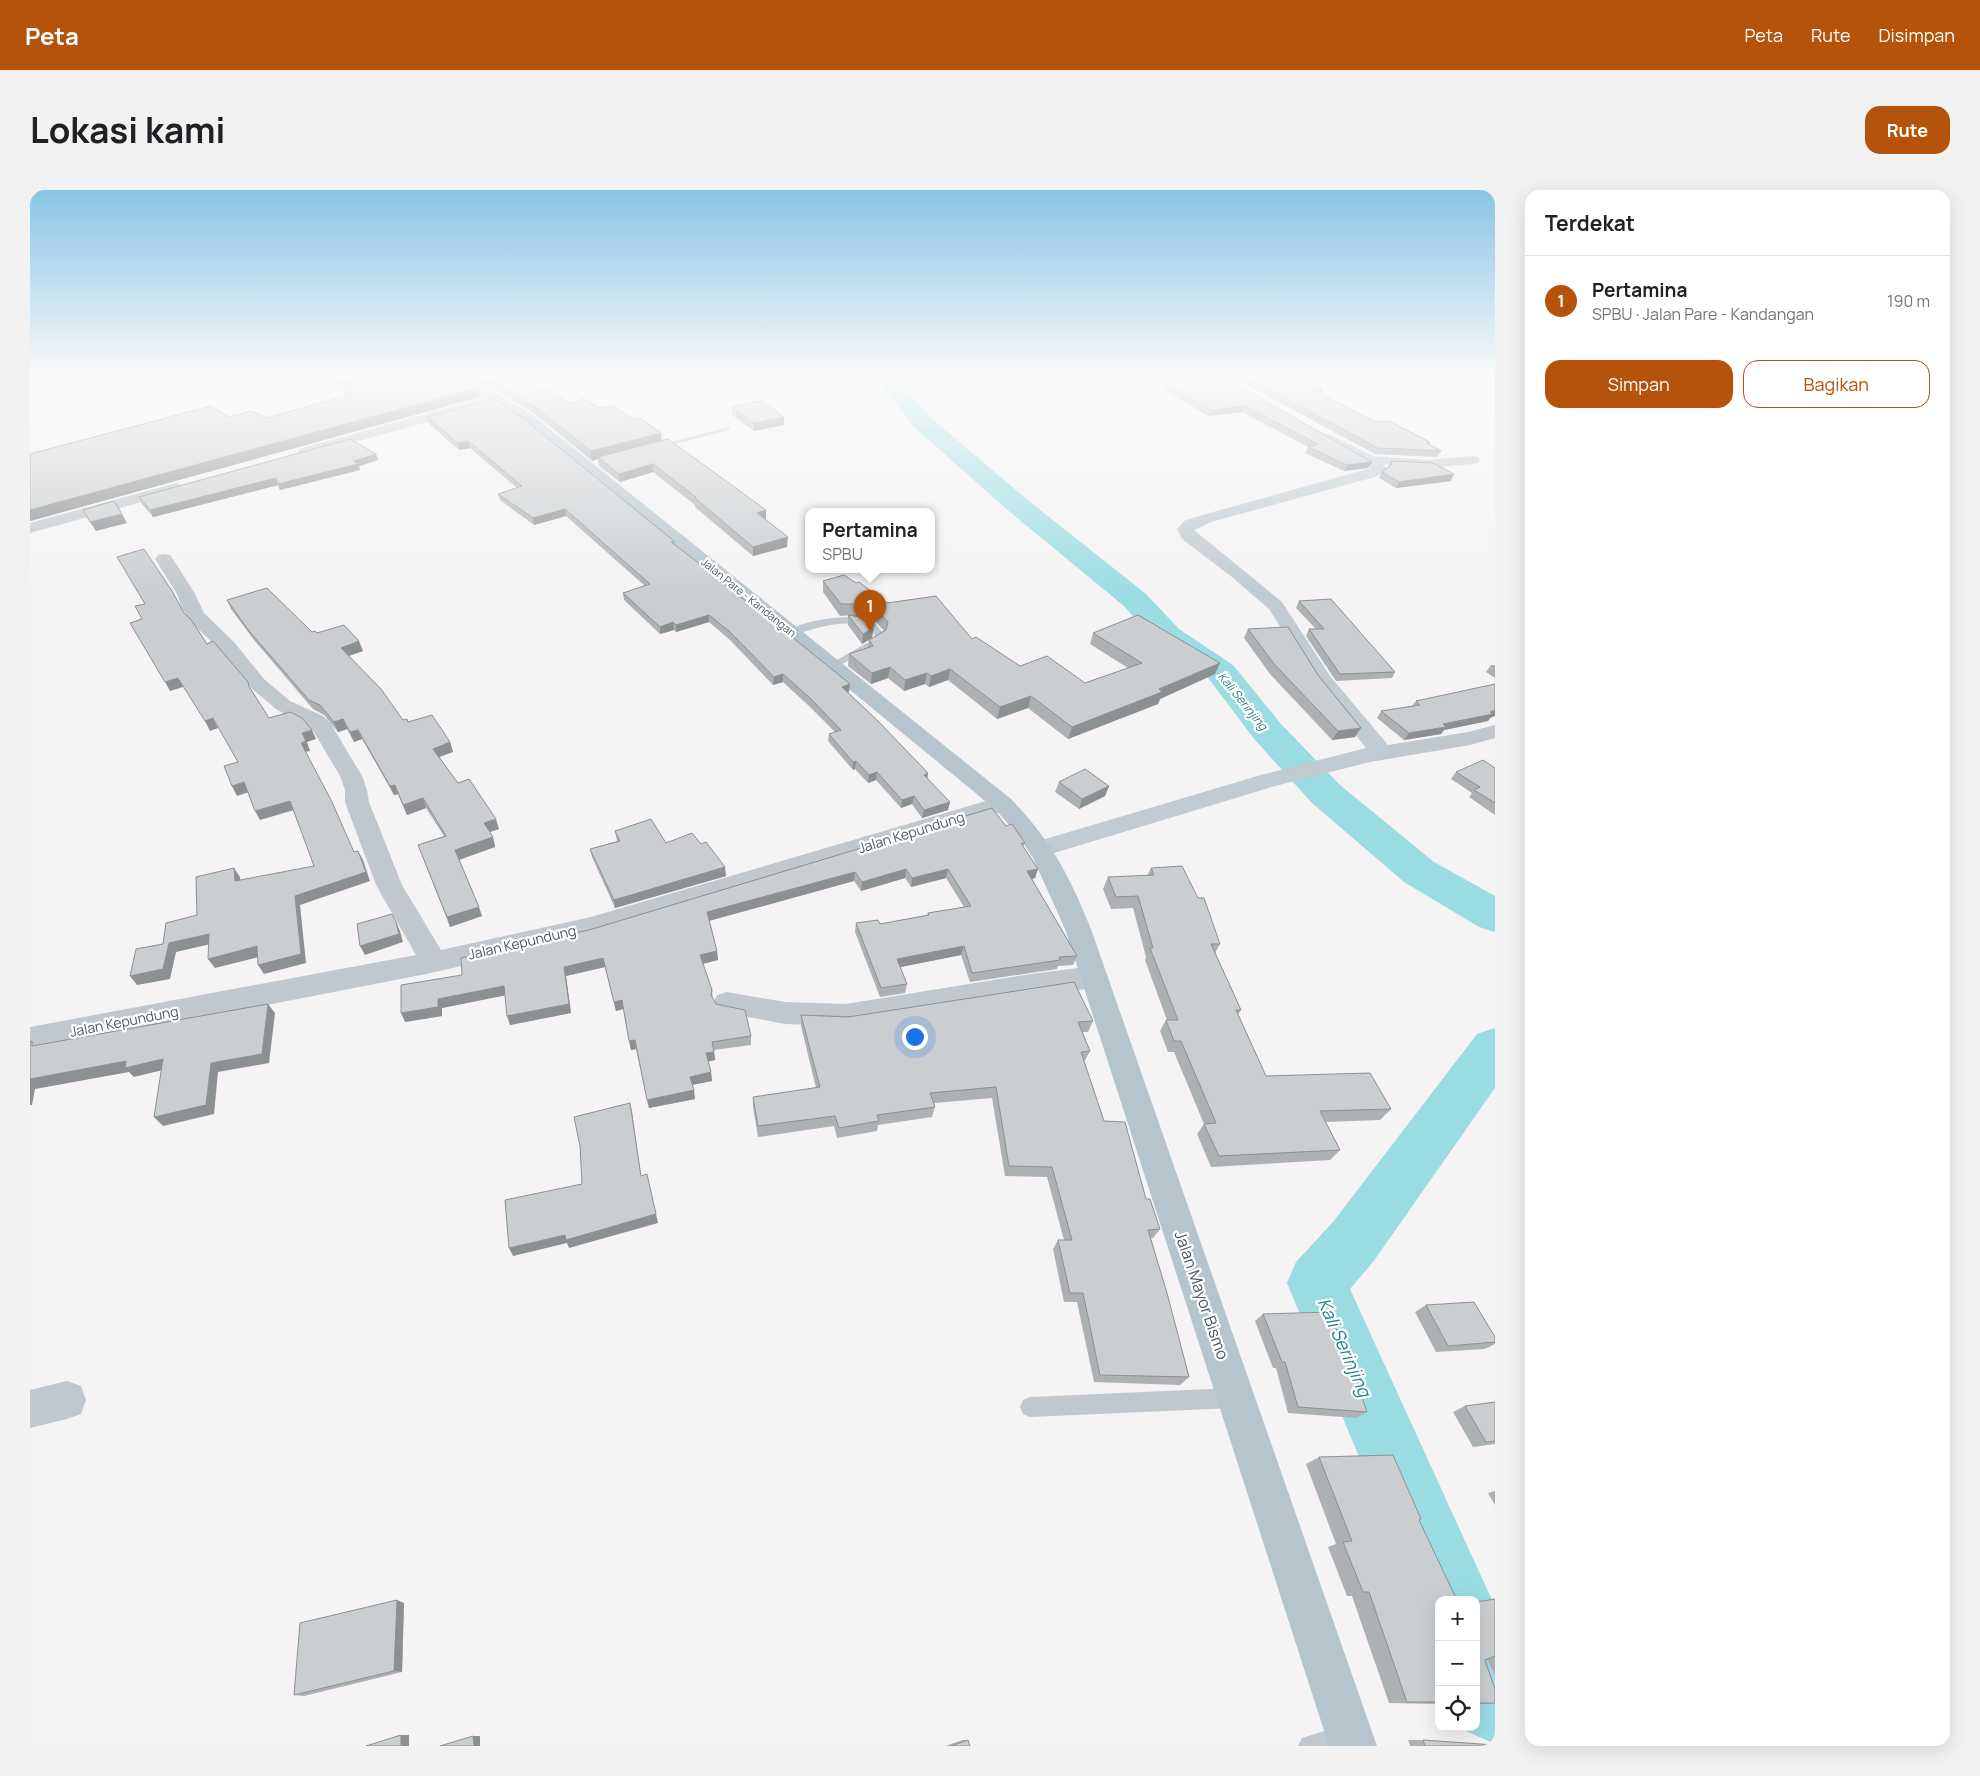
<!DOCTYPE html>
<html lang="id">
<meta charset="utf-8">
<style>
body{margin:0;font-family:Manrope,sans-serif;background:#f2f2f2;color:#202124}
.controls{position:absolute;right:15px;bottom:15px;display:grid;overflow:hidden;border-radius:10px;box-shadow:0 5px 20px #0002}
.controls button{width:45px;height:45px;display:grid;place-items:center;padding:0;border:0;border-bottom:1px solid #e0e0e0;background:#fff;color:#202124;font:25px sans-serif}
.you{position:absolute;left:884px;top:846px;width:18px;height:18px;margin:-12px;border:4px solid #fff;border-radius:50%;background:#1a73e8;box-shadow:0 0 0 8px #1a73e833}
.badge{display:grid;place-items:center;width:32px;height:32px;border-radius:50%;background:#b45309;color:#fff;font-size:16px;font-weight:700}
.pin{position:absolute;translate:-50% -41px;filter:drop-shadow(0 1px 2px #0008)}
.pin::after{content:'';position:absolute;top:26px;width:18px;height:15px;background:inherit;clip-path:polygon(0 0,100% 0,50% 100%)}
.popup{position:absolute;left:775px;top:318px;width:130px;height:65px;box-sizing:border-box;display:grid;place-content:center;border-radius:10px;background:#fff;filter:drop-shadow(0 1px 4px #0005);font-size:16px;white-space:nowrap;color:#757577}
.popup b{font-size:19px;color:#202124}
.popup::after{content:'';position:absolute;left:50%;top:100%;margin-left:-10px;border:10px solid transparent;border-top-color:#fff}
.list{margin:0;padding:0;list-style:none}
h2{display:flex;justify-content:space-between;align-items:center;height:65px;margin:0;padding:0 20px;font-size:21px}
h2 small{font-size:16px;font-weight:400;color:#757577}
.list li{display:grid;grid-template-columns:32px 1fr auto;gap:15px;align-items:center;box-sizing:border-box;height:90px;padding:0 20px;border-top:1px solid #e0e0e0}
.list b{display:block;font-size:19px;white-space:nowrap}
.list p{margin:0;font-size:16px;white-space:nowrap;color:#757577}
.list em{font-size:16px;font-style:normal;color:#757577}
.actions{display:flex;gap:10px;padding:15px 20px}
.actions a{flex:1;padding:11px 0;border:1px solid #b45309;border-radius:15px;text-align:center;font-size:18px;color:#b45309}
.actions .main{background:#b45309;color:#fff}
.icon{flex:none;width:28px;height:28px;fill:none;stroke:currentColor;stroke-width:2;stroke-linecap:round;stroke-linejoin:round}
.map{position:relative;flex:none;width:1465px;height:1556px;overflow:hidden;border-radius:15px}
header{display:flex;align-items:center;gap:30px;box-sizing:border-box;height:70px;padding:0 25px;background:#b45309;color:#fff}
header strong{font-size:24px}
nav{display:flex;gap:28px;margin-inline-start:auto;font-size:18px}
.intro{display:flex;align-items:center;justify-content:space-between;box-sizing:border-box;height:120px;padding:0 30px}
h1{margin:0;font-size:35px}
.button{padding:12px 22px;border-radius:15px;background:#b45309;color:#fff;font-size:18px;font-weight:700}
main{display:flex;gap:30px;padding:0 30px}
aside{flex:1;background:#fff;border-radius:15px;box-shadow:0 5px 20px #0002}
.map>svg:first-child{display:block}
</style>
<header>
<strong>Peta</strong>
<nav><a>Peta</a><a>Rute</a><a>Disimpan</a></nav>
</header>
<div class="intro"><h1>Lokasi kami</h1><a class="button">Rute</a></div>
<main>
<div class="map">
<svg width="1465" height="1556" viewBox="0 0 1465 1556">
<rect width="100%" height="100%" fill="#f5f3f3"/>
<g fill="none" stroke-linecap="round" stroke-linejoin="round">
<g fill="#9bdce3" fill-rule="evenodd">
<path d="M845,187h21l34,40 99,84 117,93 33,35 54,36 48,59 59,61 94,77 61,34v36l-16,-5 -75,-45 -92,-79 -57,-63 -46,-61 -52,-36 -33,-37 -113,-93 -97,-86z"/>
<path d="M1465,838v60l-122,174 -23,27 142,311 -8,19 11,5v120l-27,-12 -3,-5h11v-127h-37v30l-10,-4 -142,-343 9,-21 37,-40 144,-188z"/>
<path d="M1409,1463v2l-1,-1z"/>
</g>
<g fill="#c1c8cd" fill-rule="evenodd">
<path d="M698,237l3,2 -1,1 -75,19 -4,-2z"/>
<path d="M821,427l23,5 11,13 -1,5 -50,29 -4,-1v-4l44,-25 1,-4 -7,-9c-27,-7 -50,2 -76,9l-5,-3c13,-11 47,-15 64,-15z"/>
<path d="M1204,1198l7,3 3,7 -3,7 -7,3 -204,9 -7,-3 -3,-7 3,-7 7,-3z"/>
<path d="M1316,1534l8,4 4,8 -4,8 -4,2h-52l4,-8z"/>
</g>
<g fill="#c1c8cd" fill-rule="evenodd">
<path d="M468,204l7,4 -2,3 -194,54h-10l-2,-3 2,-3z"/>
<path d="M1341,266l55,4 47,-4 5,1 2,3 -2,3 -5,1 -47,4 -60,-5 -2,-3 2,-3z"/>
<path d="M146,293l5,2 3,3 -3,3 -151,42v-10z"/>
<path d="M134,364l6,1 3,4 22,35 9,19 30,29 30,37 26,22 33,15 8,8 31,52 5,14 2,12 33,83 39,65 150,-33 412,-121 8,3 4,5 -4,5 -420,128 -165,37 -396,77v-24l386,-72 -40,-70 -31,-83v-12l-5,-14 -26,-44 -7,-6 -31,-17 -26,-22 -30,-37 -30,-29 -9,-15 -4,-12 -22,-35 3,-4z"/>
<path d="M1465,535v13l-25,7 -100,17 -8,-2 -3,-5 3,-5 8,-2 98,-16z"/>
<path d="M1064,776l10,3 4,8 -4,8 -10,3 -63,8 -185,30 -61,-2 -68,-13 -4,-8 4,-8 10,-3 58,10 61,2 185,-30z"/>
<path d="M37,1191l14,5 5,14 -5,14 -14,5 -37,9v-38z"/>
</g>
<path fill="#c1cbd1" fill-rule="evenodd" d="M1298,244l48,23 12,12 -2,3 -11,5 -164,45 -17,8 88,72 48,74 58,69c0,8 -3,11 -10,15l-103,26 -234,71 -9,-2 -3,-6 3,-6 229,-68 105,-27 -51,-65 -46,-74 -37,-32 -50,-38 -5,-10 7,-8 15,-5 172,-48 -5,-5 -43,-22 -2,-3 2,-3z"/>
<path fill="#b6c5cd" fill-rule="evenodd" d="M399,187c39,-3 74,19 106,40l476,382c41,43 58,76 80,130l286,817h-48l-264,-817 -32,-71 -14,-22 -24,-27 -470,-386 -32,-22 -18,-8 -44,-13z"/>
</g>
<g fill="#aeb1b4">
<path d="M295,187h114l39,11 2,9 -450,124v-67l199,-37 38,1 79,-22 -2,-6 5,-1z"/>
<path d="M421,187h84v1l-10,2 45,23 29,5 62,25 1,8 104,78h-1l22,28 -34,9 -58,-49v-2l-42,-33 -33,10 -21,-16 -1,-7 -6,2 -56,-46 -37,-23 -41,-15z"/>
<path d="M1113,187h80l149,85 -4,6 -24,3 -39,-18 3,-6 -66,-35 -34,4z"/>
<path d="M1202,187h68l23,11 -2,6 54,28 55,20 -1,2 12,7 -4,6 -62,-3z"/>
<path d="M701,217l53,18 -30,6 -22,-16z"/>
<path d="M397,227l248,125v3l174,147h-2l81,81 -1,6 23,23 -2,8 -26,8 -10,-14 -11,4 -25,-28 -8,3 -13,-14 -2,1 -25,-29 1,-7 6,-2 -26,-26 -26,-24 -10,3 -43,-45 -21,-18 -33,10 -2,-2 -14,4 -36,-34 -1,-7 22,-7 -79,-70 -32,9 -34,-25 -2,-6 19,-6 -47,-40 -11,2 -30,-26z"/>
<path d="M346,264l2,6 -19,6 1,4 -80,20 -2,-5 -125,32 -11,-13 -3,-7z"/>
<path d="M1361,271l60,20 -55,7 -17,-10 3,-6 6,-5z"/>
<path d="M793,391l33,2 31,20 85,36 48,27 65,17 43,-15 -38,-24 3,-11 127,30 -5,11 -55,25 -2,5 -90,35 -40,-31 -31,11 -49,-39 -19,7 -4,-3 -21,7 -16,-13 -17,6 -23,-18 1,-12 19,-6 1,-8 15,-9 -10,-11 -5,-1 5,6 -2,13 -10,6 -14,-19v-10l10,2 -7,-2 -11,1 -17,-24z"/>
<path d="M197,410l136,51 -14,5 54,64 47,22 3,10 -14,5 19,26 41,46 -10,3 4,5 2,10 -36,12 23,57 -32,11 -32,-82 26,-9 -18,-28 -19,7 -9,-21 -4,1 -32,-56 -8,3 -7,-13 -9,3 -14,-17 -11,-6 -59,-69 -23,-31z"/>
<path d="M1269,411l96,71 -3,6 -56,3 -30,-45 3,-7h7l-20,-21z"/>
<path d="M1218,439l107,108 -23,3 -62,-66 -26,-36z"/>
<path d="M1461,475h4v13l-9,-6z"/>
<path d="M1386,511l74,17 -2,3 -44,9 -3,4 -37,6 -27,-22 4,-7 31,-5z"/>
<path d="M1465,578v47l-26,-18 3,-4 -21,-14 5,-7z"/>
<path d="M1029,592l50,4 -4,10 -26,13 -24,-17z"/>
<path d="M906,635l70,1 19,17 -2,4 15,22 -3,9 -3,1 45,77 -4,9 -15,1 -1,3 -87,13 -9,-27 -61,12 7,17 -2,9 -25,4 -25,-65 1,-9 24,1 47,-9 1,-2 36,-6 -18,-29 -35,9 -6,-9 -44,13 -7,-10 -145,40 8,30 1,9 -15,4 9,26 1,9 3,5 35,32v9l-37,5 1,10 -7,1 3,11 1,9 -20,4 3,14 -46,9 -13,-59 -5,1 -8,-41 -7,2 -11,-44 -39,9 5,37 -61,12 -5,-30 -63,13v8l-37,6 57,-47 127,-45 281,-81 65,-17z"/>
<path d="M585,641l51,12 60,33 -111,32 -23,-51 -2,-8 27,-8z"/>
<path d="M1121,678l69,76 -5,9 26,57 -3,5 28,61 125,33 -11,11 -55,2 15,28 -10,10 -119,7 -14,-33 7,-10 -30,-72h-6l-8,-21 6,-11h1l-22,-60 1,-3 -13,-49 -22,1 -8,-20 5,-12 39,-1z"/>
<path d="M771,825l292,6 -5,11h-6l8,19 -6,11 20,59 42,78 14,30 -7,9h-2l38,139 -9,8 -86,-3 -17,-80h-13l-11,-53 5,-9h6l-17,-63 -42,-1 -13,-78 -58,5 1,4 -3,10 -54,8 -1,6 -40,7 -3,-12 -76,11 -5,-30v-10l63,-9 -15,-62z"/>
<path d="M1396,1115l69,32v7l-10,5 -49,3 -21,-40z"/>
<path d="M1233,1124l104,98 -11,6 -68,-5 -12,-45h-3l-18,-47z"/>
<path d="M1465,1212v42l-22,3 -20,-35 12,-6z"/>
<path d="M1289,1267l100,63 20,80v104l-50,-1 -37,-107h-5l-19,-49 8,-3 -30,-80z"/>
<path d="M1465,1301v14l-7,-12z"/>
<path d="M1465,1409v76l-8,-16 -2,1 10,44h-19v-102z"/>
<path d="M374,1413l-2,69 -98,24 -10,-1z"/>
<path d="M933,1550h5l2,6h-25z"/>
<path d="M1378,1550h15l72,6h-85z"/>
</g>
<g fill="#8d9092">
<path d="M486,187h19v1l-13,3z"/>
<path d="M448,198l2,9 -450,124v-11z"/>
<path d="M1293,198l-2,6 -9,-5z"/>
<path d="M1214,216l-2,6 -34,4 3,-6z"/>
<path d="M754,227v8l-30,6v-8z"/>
<path d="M631,243l1,9 -64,15v2l-6,2 -1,-10z"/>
<path d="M438,251l2,7 -11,2 -1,-7z"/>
<path d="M346,264l2,6 -19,6 1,4 -80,20 -2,-5 -125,32 -3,-7 126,-32 78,-17z"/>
<path d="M1342,272l-4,6 -24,3 3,-6z"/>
<path d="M623,274v8l-33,10 -1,-8z"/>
<path d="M1424,284l-3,7 -55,7 3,-6z"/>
<path d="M535,319l1,7 -32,9 -1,-7z"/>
<path d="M736,320v9l-9,3v-9z"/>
<path d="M92,324l5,9 -31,8 -6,-9z"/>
<path d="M758,347l-1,10 -34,9v-9z"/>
<path d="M679,425v7l-33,10v-7z"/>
<path d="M643,432l1,8 -14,4v-7z"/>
<path d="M844,435l-2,13 -10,6 1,-10z"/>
<path d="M329,451l4,10 -18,6 -4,-9z"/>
<path d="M1190,473l-5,11 -55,25 -2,5 -90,35 4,-12z"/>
<path d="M860,477l-2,11 -17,6 1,-11z"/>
<path d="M920,479l-2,11 -19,7 2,-11z"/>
<path d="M897,483l-2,11 -21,7 1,-11z"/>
<path d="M753,484v8l-10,3 1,-8z"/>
<path d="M148,488l5,9 -13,4 -5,-9z"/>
<path d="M820,494l-1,8 -8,3 1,-8z"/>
<path d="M1001,506l-3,12 -31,11 3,-12z"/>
<path d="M1465,520v6l-5,2 -2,3 -44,9 -3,4 -37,6 5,-7z"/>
<path d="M183,528l5,10 -8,3 -5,-10z"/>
<path d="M313,529l4,10 -9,3 -4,-10z"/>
<path d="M1331,538l-6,9 -23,3 6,-9z"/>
<path d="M282,540l4,9 -9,3 3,9 -5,1 -4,-9 1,-10z"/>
<path d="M328,540l4,9 -8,3 -4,-10z"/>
<path d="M420,552l3,10 -17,6 -3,-9z"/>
<path d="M826,571l-1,8 -2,1v-8z"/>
<path d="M847,582l-1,8 -8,3 1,-8z"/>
<path d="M898,583l-1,8 -3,-6z"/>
<path d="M214,592l5,10 -12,4 -5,-10z"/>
<path d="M365,595l3,9 -4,1 -4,-9z"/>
<path d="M1079,596l-4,10 -26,13 3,-10z"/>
<path d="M884,606l-2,8 -11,4 1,-8z"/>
<path d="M393,608l3,10 -19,7 -4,-10z"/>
<path d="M260,611l4,9 -34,10 -5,-9z"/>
<path d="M920,612l-2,8 -26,8 2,-8z"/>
<path d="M466,629l3,10 -12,4 -3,-10z"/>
<path d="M463,647l2,10 -36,13 -4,-10z"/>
<path d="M328,661l5,9 7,21 -70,24 6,58 -42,11 -6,-9 37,-69z"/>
<path d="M695,677l1,9 -111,32 -1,-8z"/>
<path d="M204,678l6,9 1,14 -6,-10z"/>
<path d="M876,679l-1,9 -44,13 1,-9z"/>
<path d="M918,679l-2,9 -35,9 1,-9z"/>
<path d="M1008,679l-3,9 -11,3 3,-10z"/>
<path d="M825,682l-1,9 -146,40 -1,-9z"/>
<path d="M449,717l3,9 -32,11 -3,-10z"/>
<path d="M366,732l4,9 3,11 -38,13 -5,-9z"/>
<path d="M179,744l6,9 -39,9 -6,27 -33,6 -7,-9 39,-33z"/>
<path d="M227,756l6,10 -48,12 -7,-9z"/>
<path d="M934,756l-3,9 -65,13 1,-9z"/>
<path d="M687,761l1,9 -17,4 -1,-9z"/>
<path d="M573,768l2,9 -39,9 5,37 -61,12 -3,-9 57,-49z"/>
<path d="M474,796l3,9 -65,13v8l-37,6 -4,-9 37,-14z"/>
<path d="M592,810l1,9 -7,2 -2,-9z"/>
<path d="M238,814l7,9 -6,50 -51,9 -4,42 -51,12 -9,-9 57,-54z"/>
<path d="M605,850l1,9 -5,1 -2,-9z"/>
<path d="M684,862l1,8 -8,2 -1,-9z"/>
<path d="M133,869l8,9 -37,9 -5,-5 -94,17 -3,16h-2v-26l96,-18z"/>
<path d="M681,882l1,9 -21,4 -1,-8z"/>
<path d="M664,900l1,9 -46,9 -2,-8z"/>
<path d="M600,913l2,9 10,72 -1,-8z"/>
<path d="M626,1024l2,9 -89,25 -2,-5 -54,13 -4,-8z"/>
<path d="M367,1410l7,3 -2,69 -8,-1z"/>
<rect x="371" y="1545" width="8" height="11"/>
<path d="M443,1546h7v10h-6z"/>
</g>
<g fill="#caced1" stroke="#8d9092">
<path d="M309,187h100l39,11 -448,122v-56l181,-48 18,11 22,-6 16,7 85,-24 -8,-4 14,-4z"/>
<path d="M448,187h41l51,26 14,-4 15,9 13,-2 22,13 6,-1 21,15 -70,18 -56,-44 -38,-23z"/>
<path d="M1123,187h70l149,85 -25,3 -39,-18 10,-3 -74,-38 -33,4z"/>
<path d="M1215,187h55l23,11 -11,1 63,33 14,-1 41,21 -3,1 14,8 -63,-3z"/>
<path d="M464,209l29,19 152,124h-4l29,22h-2l78,60 74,60 -8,3 35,33 51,53 -4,2 26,27 -26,8 -10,-14 -12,4 -25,-28 -8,3 -13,-14 -3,1 -24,-28 12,-4 -31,-32 -27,-24 -9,3 -44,-45 -21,-17 -33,10 -3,-3 -13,5 -37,-34 27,-9 -85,-75 -32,9 -35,-24 24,-8 -54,-45 -10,2 -31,-26z"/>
<path d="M731,211l23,16 -30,6 -23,-16z"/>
<path d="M320,249l26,15 -22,7 4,3 -80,20 -2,-6 -126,32 -11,-13z"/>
<path d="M638,249l98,71 -9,3 31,24 -35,10 -58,-49 1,-1 -43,-33 -34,10 -21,-17z"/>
<path d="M1361,271l42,2 21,11 -55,8 -17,-10 10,-8z"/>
<path d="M84,311l8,13 -32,8 -7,-12z"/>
<path d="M114,359l28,42 12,22 8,8 15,23 6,-3 35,41 1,3h-1l21,33 21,-6 12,6 10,12 -10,3 4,8 -5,2 30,57 23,52 4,-1 8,21 -71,24 6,58 -43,11 -1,-19 -49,13 1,-25 -40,9 -6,26 -33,7 6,-27 27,-5 3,-21 31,-8 -1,-38 38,-9 1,13 79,-15 -24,-65 -35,10 -11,-29 -12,4 -8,-20 14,-4 -25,-44 -8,3 -27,-43 -13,4 -35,-59 12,-4 -7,-13 10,-2 -28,-47z"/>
<path d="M814,385l12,8 3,-1 28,21 49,-7 36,43 4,-2 44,29 27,-10 38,27 57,-20 -49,-30 45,-18 82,48 -61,26 3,3 -90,35 -41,-31 -31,11 -50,-38 -19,7 -4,-3 -22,7 -15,-13 -18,6 -23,-19 24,-8 -4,-6 17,-10 2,-8 -12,-13 -24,-5h-11l-18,-23z"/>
<path d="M237,398l45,44 3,-1 2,2 27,-8 15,16 -18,7 40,41 22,31 4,-1 1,3 24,-7 18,27 -17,7 25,34 11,-4 27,40 -12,4 9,14 -38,13 24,57 -32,10 -29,-72 28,-9 -23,-38 -20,7 -8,-20 -5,1 -32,-56 -8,2 -7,-13 -9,3 -14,-17 -11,-5 -60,-69 -22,-31z"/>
<path d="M1301,409l64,73 -55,2 -31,-45h15l-25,-28z"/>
<path d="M818,425l20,3 6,7 -1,3 -10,6z"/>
<path d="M1258,437l30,48 43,53 -23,3 -63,-66 -27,-36z"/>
<path d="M1465,494v26l-5,2 3,2 -50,10 3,3 -37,6 -28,-22 39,-6 -4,-4z"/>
<path d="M1453,570l12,8v35l-21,-13 6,-3 -24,-15z"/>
<path d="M1055,579l24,17 -27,13 -23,-17z"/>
<path d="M962,618l14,18 6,-2 13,19h-4l17,26 -11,2 50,85 -18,1 1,3 -88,13 -8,-27 -67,13 10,25 -26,4 -25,-65 22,-3 2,4 49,-9 -1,-2 43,-7 -23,-37 -36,9 -6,-9 -44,13 -7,-10 -148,40 10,39 -17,4 12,35 -1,5 5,9 29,6 6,26 -39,6 2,10 -8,1 5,19 -21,5 4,13 -47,10 -12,-60 -6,1 -7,-41 -8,2 -11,-44 -39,9 5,37 -62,12 -3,-30 -66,13v8l-37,6v-28l61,-10 -1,-17 128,-28 279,-84 2,3 70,-19 -4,-5z"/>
<path d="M621,629l15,24 26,-10 9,11 5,-2 19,25 -111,33 -24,-51 30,-8 -5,-10z"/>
<path d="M1152,676l16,32h6l16,46h-9l30,66h-5l30,66 104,-3 21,36 -71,2 20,39 -121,6 -15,-32 12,-1 -35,-82h-7l-8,-21h12l-28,-72h3l-15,-52 -22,1 -8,-20 46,-2 -3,-7z"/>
<path d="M362,724l4,8 3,12 -39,12 -3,-22z"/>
<path d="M1044,792l19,39 -15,1 12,29 -9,1 23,69 21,1 21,77h4l10,30 -12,1 19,63 22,84 -89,-2 -17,-82h-13l-12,-53h14l-20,-73 -43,-1 -13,-79 -66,6 5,14 -58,8 2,6 -40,7 -4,-12 -77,10 -5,-29 67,-10 -19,-72 47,2z"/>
<path d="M238,814l-6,50 -51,9 -5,42 -52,12 9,-58 -38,9 1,-7 -96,18v-37l2,-1v5z"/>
<path d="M600,913l11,73 6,-2 9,40 -90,26 -1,-5 -56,13 -4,-48 77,-16 -2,-38 -6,-29z"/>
<path d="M1444,1112l21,35v5l-47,4 -22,-41z"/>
<path d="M1299,1122l20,47 18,53 -69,-5 -13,-45h-3l-19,-48z"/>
<path d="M1465,1212v39l-9,1 -21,-36z"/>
<path d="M1363,1265l28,64 -2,1 38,80h-18v102h-32l-38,-110h-6l-20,-50 9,-1 -33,-84z"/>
<path d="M1465,1409v57l-10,4 10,29v14h-19v-101z"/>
<path d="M367,1410l-3,71 -100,24 6,-72z"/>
<path d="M371,1545v11h-35z"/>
<path d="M443,1546l1,10h-34z"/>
<path d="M938,1550l2,6h-19z"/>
<path d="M1393,1550l72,5v1h-70z"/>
</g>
<linearGradient id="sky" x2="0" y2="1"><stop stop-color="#89c4e6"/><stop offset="0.46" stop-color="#fafafa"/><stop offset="1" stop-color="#fafafa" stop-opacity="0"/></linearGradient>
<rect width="1465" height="405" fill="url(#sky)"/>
<g text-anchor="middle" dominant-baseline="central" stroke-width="4.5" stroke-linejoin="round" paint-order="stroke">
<g font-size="11" fill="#4d585e" stroke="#fff">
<text transform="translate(719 407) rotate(39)">Jalan Pare - Kandangan</text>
</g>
<g font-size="12" font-style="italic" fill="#1d808a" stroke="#fff">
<text transform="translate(1213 511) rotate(51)">Kali Serinjing</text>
</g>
<g font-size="14" fill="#4d585e" stroke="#fff">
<text transform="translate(881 642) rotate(-17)">Jalan Kepundung</text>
<text transform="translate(492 752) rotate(-13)">Jalan Kepundung</text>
<text transform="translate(94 831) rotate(-11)">Jalan Kepundung</text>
</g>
<g font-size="16" fill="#4d585e" stroke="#fff">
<text transform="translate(1172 1105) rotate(71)">Jalan Mayor Bismo</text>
</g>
<g font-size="18" font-style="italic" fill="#1d808a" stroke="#fff">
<text transform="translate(1315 1157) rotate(66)">Kali Serinjing</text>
</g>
</g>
</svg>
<div class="controls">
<button>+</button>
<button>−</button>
<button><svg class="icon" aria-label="locate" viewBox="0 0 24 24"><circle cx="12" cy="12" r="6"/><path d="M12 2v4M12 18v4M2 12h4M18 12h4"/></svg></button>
</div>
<div class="you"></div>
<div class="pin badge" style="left:840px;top:441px">1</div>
<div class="popup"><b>Pertamina</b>SPBU</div>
</div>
<aside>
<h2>Terdekat<small></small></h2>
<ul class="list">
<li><span class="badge">1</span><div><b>Pertamina</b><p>SPBU · Jalan Pare - Kandangan</p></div><em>190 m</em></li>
</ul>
<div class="actions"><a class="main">Simpan</a><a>Bagikan</a></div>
</aside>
</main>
